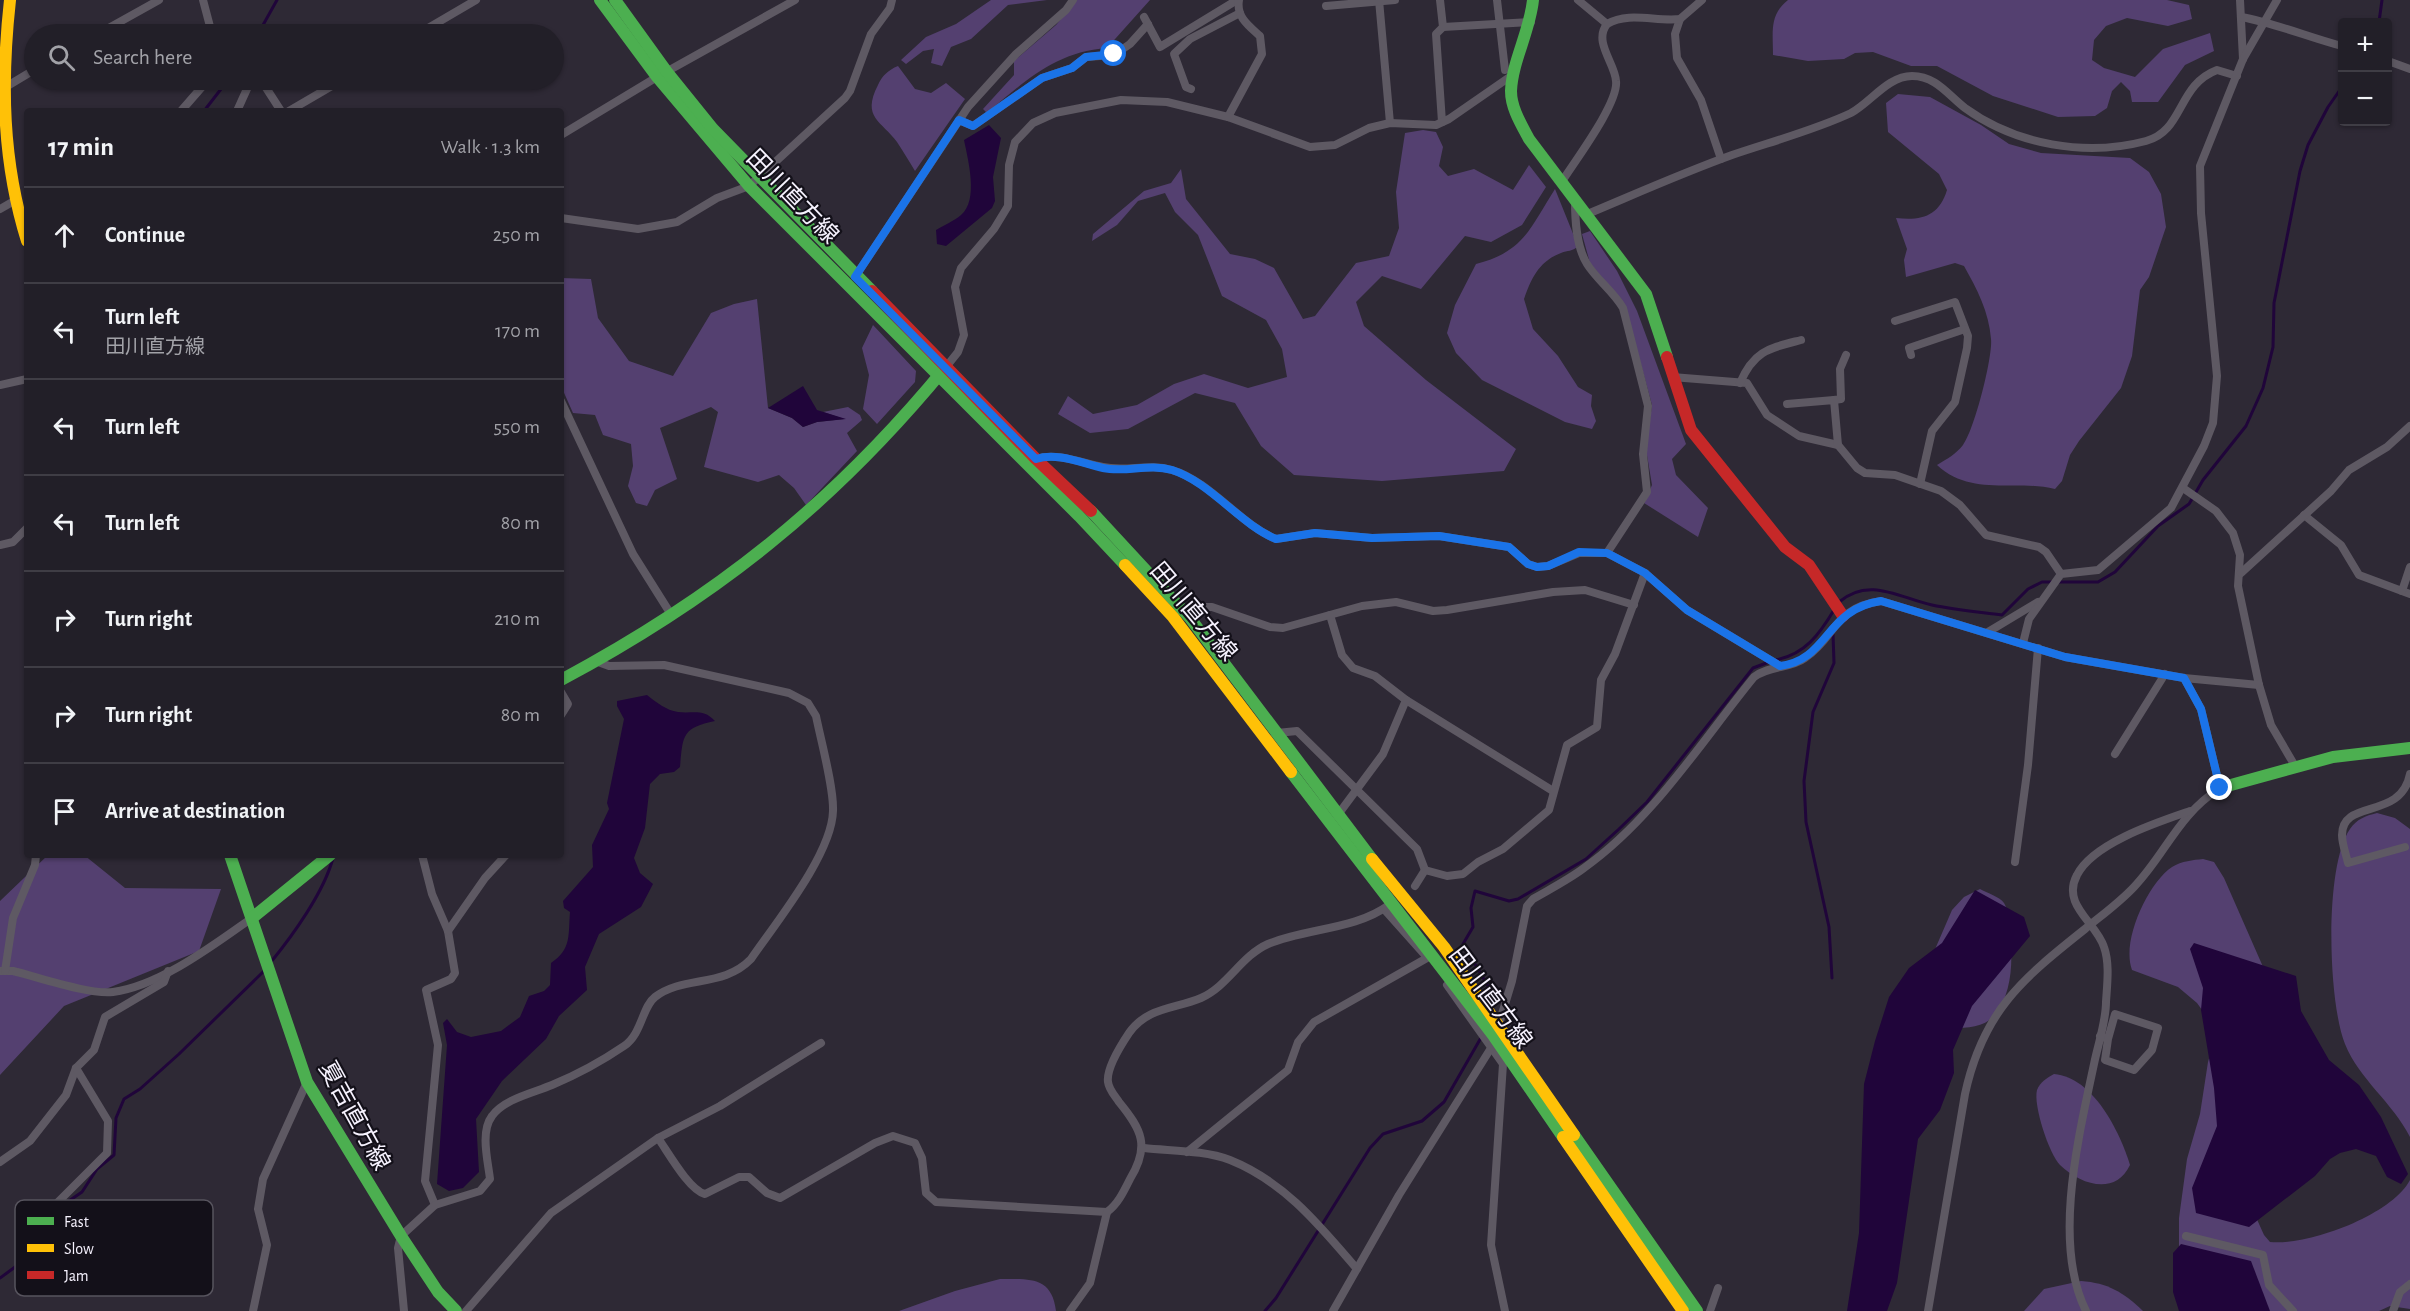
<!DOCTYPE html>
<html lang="en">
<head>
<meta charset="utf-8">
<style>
  :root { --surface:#221f28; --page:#2e2c34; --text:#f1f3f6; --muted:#a2a2a8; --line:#3f3d45 }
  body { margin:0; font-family:"Alegreya Sans","Noto Sans JP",sans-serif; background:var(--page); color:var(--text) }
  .controls { position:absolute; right:18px; top:18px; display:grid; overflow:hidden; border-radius:6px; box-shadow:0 2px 4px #0004 }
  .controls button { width:54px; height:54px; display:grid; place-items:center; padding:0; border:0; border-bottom:2px solid var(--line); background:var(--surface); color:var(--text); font:30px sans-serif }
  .stop { position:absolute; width:18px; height:18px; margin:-14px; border:4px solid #1a73e8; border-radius:50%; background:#fff }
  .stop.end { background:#1a73e8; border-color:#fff; box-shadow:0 2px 6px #0008 }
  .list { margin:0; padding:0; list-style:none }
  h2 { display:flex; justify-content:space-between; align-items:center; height:78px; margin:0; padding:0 24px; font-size:26px }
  h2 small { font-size:20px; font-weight:400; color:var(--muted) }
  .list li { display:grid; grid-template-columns:39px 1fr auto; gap:18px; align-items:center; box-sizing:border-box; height:96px; padding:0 24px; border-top:2px solid var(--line) }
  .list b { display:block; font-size:22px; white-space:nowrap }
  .list p { margin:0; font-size:20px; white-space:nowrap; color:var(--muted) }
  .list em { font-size:20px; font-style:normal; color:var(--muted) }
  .icon { flex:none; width:33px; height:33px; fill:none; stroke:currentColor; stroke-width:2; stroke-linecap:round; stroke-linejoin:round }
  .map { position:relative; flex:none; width:2410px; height:1311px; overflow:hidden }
  .search { position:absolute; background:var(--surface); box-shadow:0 2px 4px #0004; left:24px; top:24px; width:540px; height:66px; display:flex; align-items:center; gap:15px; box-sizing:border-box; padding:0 21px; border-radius:33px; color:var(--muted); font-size:22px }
  .panel { position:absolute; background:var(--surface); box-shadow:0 2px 4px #0004; left:24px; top:108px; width:540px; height:750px; border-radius:6px }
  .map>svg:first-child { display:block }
  .green { fill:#544070 }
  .water { fill:#20053a }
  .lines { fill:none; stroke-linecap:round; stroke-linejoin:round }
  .stream { stroke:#20053a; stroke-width:3 }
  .street { stroke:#5e5963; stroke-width:8 }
  .fast { stroke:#4caf50; stroke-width:12 }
  .slow { stroke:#ffc107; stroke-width:12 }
  .jam { stroke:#c62828; stroke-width:12 }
  .route { stroke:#1a73e8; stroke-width:8 }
  .labels { text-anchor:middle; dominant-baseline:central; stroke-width:4.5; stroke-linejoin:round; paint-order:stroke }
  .street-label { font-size:24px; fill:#f6f2fe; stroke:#131019 }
  .key { fill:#131019; stroke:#57545e; stroke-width:1.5 }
  .key-label { font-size:16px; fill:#f6f2fe }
</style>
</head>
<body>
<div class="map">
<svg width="2410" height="1311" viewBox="0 0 2410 1311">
  <rect width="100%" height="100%" fill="#2e2935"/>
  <g class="green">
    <path d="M991,0H1047L1008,5L971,39L951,47L942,66L931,63L934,49L923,51L906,64L901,60L926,37L956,24Z"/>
    <path d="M1077,0H1150L1107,48C1055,52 1025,81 987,113L983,109L1014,75V61L1056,25Z"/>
    <path d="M1788,0H2167L2189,5L2192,19L2168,26L2127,18L2106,26L2094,40L2092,60L2104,68L2135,77L2163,49L2210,33L2214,51L2185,65L2158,102H2132L2130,91L2121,82L2112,91L2107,108L2095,116L2058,117L1993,96L1937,66H1911L1873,52L1855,53L1844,59L1808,61L1773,55C1773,32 1769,15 1788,0Z"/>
    <path d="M898,66L915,89L931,93L946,83L965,99L915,171C909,161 903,151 897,142C882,121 861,118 878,85C882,76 888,70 898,66Z"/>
    <path d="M1898,94L1930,97L1981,125L2009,144L2041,153L2130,158L2149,172L2161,194L2166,227L2149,277L2140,290L2132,356L2121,388L2079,441L2070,455L2062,481L2055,489C2015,479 1971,497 1937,465C1947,459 1956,454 1963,445C1974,431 1993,357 1991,339C1989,312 1977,289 1964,266L1955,263L1906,277L1904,260L1907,249L1896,218C1922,221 1939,216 1947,190L1939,174L1888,132L1886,103Z"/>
    <path d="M1423,130L1436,132L1443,147L1439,166L1448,176L1474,169L1513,190L1529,165L1546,187L1522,225L1491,242L1465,236L1421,289L1382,276L1356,302L1364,326L1426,380L1516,449L1504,471L1382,481L1294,475L1261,446L1235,403L1195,393L1128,429L1090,433L1058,414L1068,396L1093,414L1137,405L1174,384L1204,374L1248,388L1287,377L1282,349L1266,320L1222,296L1198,235L1175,212L1165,193L1138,201L1117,225L1092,241L1093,234L1144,191L1171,183L1181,169L1186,199L1230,254L1255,259L1274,268L1303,319L1315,316L1356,263L1389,256L1399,228L1396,192L1405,133Z"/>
    <path d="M1555,189L1578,246C1572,252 1568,250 1561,253C1539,261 1531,279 1524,299L1533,329L1558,356L1578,387L1592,395L1591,406L1596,421L1592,429L1565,422L1482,380L1456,353L1447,333L1455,305L1476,264C1524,252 1530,228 1555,189Z"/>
    <path d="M1590,231L1617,271L1637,311L1686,444L1672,459L1676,475L1708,508L1698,537L1644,503L1652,485L1646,449L1652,405L1625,306L1590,263L1582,234Z"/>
    <path d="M561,278L591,279L598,318L629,361L673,376L711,313L734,304L757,299L768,408L792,418L803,427L817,422L844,419L823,412L848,407L860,415L862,420L847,433L857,451L806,505L794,488L779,475L758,482L704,467L718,412L711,407L660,428L677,479L655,490L647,506L636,503L628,486L633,466L631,444L603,435L595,415L573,413L561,386Z"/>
    <path d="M873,325L916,371L915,382L877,424L863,409L869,375L862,348Z"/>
    <path d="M2377,813L2395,818L2410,829V1137C2393,1103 2359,1079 2345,1044C2328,1002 2324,866 2350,829C2357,819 2365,816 2377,813Z"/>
    <path d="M48,855H84L125,888L221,889L199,951L64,1006L0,1075V901Z"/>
    <path d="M2203,859L2214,862L2224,878L2271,985L2255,1215L2264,1235L2270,1242C2308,1246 2392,1215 2410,1180V1309L2390,1306L2379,1311H2198L2179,1248V1218L2187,1159L2200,1114L2208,1062L2213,1045L2210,1021L2197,1003L2178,987L2132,970C2121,941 2148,883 2172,867C2182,861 2193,860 2203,859Z"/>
    <path d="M1980,889C1987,893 2000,897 2004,903C2008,909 2008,919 2009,926C2013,955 2014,992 1994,1016C1982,1029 1962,1028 1946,1028L1926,982L1936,947L1952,910L1964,897Z"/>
    <path d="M2054,1074C2093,1077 2120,1132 2130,1165C2115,1196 2081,1185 2060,1165C2049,1154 2033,1105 2037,1090C2040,1082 2047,1078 2054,1074Z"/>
    <path d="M1000,1279C1029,1279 1052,1276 1056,1311H899L955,1291Z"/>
    <path d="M2081,1281C2108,1283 2123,1292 2143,1311H2024L2044,1289Z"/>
  </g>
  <g class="water">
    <path d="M989,125L1001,138L993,177L995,201L992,208L946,246L937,244L936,230C944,225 954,221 961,215C979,200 968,160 964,140Z"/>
    <path d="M803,386L817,410L846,419L817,422L803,427L792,418L768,408Z"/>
    <path d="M647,695C657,703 666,710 678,712C693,714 703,708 715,721C682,728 683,735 680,767L674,772L660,774L650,784L645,828L634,858L640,873L653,884L641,907L599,934L585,967L587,990L559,1016L546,1039L502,1081L476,1119L479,1172L463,1188L449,1191L437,1184L447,1045L443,1023L447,1019L457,1032L471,1037L501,1031L520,1017L529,996L544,991L550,985L551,963C572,949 568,935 570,912L564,908L563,901L593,867L592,845L609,809L607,803L624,719L617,706V701Z"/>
    <path d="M1975,890L2024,917L2030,936L1972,1006L1953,1050L1954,1073L1940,1110L1918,1139L1897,1283L1887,1311H1847L1859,1233L1864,1084L1875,1041L1889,997L1909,968L1942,943Z"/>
    <path d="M2194,943L2296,976L2301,1011L2329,1060L2359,1085L2381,1117L2408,1174L2401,1184L2387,1177L2376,1156L2356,1149L2340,1153L2330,1159L2315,1176L2249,1227L2196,1213L2192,1188L2217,1126L2214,1088L2201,1010L2203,988L2190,949Z"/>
    <path d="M2181,1244L2251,1261L2270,1311H2179L2173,1292V1253Z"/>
  </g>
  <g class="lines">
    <g class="stream">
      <path d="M2379,22L2382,0"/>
      <path d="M258,34L277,0"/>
      <path d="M204,111L228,80"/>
      <path d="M1839,602C1869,576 1900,598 1932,605C1955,610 1979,612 2002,615L2028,589L2042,582H2098L2115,572L2158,526L2189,504L2203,480L2246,426L2263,388L2273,347L2274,303L2300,171L2308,145L2328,107L2342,87"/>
      <path d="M1776,660C1805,654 1819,635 1834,610"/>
      <path d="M271,962C293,935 324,892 333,858"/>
      <path d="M1832,978L1829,927L1806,822L1804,781L1813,712L1834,663L1833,634"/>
      <path d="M1491,1007L1494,996L1463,944L1473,927L1471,908L1475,891L1509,901L1518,899L1586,859L1619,829L1647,802L1753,668L1769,662"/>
      <path d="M0,1278L26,1259L46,1239L60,1207L82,1192L97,1169L114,1155L116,1118L124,1099L140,1089L179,1054L265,970"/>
      <path d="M1265,1311L1276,1298L1370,1148L1383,1134L1422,1121L1444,1102L1482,1036"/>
    </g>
    <g class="street">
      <path d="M203,0L212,34"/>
      <path d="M1379,0L1390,123"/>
      <path d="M1440,0L1443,27L1436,34L1442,122"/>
      <path d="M1497,0L1505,70"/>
      <path d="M1578,0L1607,24"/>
      <path d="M2240,0L2243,59"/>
      <path d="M1326,6L1395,0"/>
      <path d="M1144,17L1160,47L1237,0"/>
      <path d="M2241,17C2275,23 2308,37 2342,46"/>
      <path d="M1680,19L1675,34L1677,58L1701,100L1721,159"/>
      <path d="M1443,27L1531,22"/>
      <path d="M98,34L159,0"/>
      <path d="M418,34L476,0"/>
      <path d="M2388,61L2410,69"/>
      <path d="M261,80L281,111"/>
      <path d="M4,88L34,70"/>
      <path d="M1191,89L1186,87L1174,54L1190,39L1240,13"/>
      <path d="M181,111L208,80"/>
      <path d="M237,111L251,80"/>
      <path d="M289,111L342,80"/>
      <path d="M1228,117L1262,54L1260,36C1249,26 1236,17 1239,0"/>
      <path d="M959,120L973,126L1042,78L1072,68L1086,57L1114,55L1130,44L1148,24"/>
      <path d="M561,135L657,77L795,0"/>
      <path d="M1561,183C1574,162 1619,103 1616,81C1615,63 1593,42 1607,24C1629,11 1656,22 1680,19L1702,0"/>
      <path d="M1575,200C1575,220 1576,246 1587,264C1597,280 1613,291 1623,308L1648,406L1643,454L1647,492L1607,553"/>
      <path d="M0,209L14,201"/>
      <path d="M1585,215C1633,195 1682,173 1732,155C1770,142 1815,130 1851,113C1871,102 1888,76 1912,76C1936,76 1948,95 1965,108C2016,145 2086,157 2146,141C2184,131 2177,85 2217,70L2237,76"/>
      <path d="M561,218L638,229L677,222L717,198L749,186L845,98L850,91L871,34L890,8L892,0"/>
      <path d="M855,277L968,107L1016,54L1066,10L1073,0"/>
      <path d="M1895,321L1955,302L1968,336L1967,348L1955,402L1932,431L1920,484"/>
      <path d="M1911,355L1909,348L1965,329"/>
      <path d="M946,367L958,352L964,335L955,287L961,268L994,229L1008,206L1009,165L1015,142L1033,123L1055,113L1121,100L1167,102L1228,117L1310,147L1335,145L1369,128L1390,123L1436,125L1449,119L1514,74"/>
      <path d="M1672,377L1747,383L1767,415L1799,436L1838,445L1857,468L1865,473L1895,475L1941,491L1960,505L1986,535L2039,547L2046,552L2061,574"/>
      <path d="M1740,383C1754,350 1770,348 1801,340"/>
      <path d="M0,385L27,379"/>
      <path d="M1834,400L1841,399L1840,369L1846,355"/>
      <path d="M561,401L633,554L672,616"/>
      <path d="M1787,404L1834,400L1838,445"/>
      <path d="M1036,459C1057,452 1081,463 1103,467C1126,472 1149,463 1172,470C1210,481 1241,525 1276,539L1315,533L1372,538L1439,536L1509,547L1528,564L1537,567L1548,566L1579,553H1607L1645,573L1687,610L1780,666"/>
      <path d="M2183,488L2216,511L2233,533L2240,555L2238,586L2259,685L2271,725L2295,766"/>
      <path d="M2304,515L2341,545L2359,575L2410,594"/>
      <path d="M0,545L13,542L27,528"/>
      <path d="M2241,573L2331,491L2349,470L2387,447L2410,426"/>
      <path d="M2402,591L2410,567"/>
      <path d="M1330,615L1342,655L1353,668L1375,676L1406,700L1553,791"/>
      <path d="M1190,618L1204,607H1212L1270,627L1283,628L1362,606L1396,602L1433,611L1447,610L1553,592L1585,590L1634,605"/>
      <path d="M1988,632L2038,602"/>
      <path d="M2023,643L2029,619L2061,574L2098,570L2171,508L2204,446L2213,423L2217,376L2201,213L2200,166L2243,59L2277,0"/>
      <path d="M561,692L568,704L561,715"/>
      <path d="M1277,733L1297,731L1417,849L1425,870"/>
      <path d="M2115,754L2165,674"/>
      <path d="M1337,816L1383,754L1406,700"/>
      <path d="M2405,847L2348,863C2346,854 2342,844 2342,835C2342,798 2401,821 2410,774"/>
      <path d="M422,855L432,894L448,931L455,973L451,979L426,990L438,1045L425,1181L435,1205"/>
      <path d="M2015,862L2028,765L2038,648"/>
      <path d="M1415,886L1425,870L1447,876L1463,874L1478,862L1503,849L1549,810L1567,745L1597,727L1601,680L1615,654L1645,573"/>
      <path d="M1384,909L1425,955"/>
      <path d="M448,931L485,878L506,855"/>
      <path d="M0,971H13C38,977 90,995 113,992C160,986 215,944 252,918"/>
      <path d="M5,971L13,918L35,865L36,855"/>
      <path d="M1447,985L1503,1064L1491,1245L1505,1311"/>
      <path d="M1499,1024L1512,981L1527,906L1533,899C1550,889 1568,880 1584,868C1653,819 1701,742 1754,677C1770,665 1790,669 1805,658C1837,636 1833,608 1881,601L2065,657L2184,678L2259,685"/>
      <path d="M2100,1036L2108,1039L2105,1060L2134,1070L2152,1050L2158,1028L2115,1014L2108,1039"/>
      <path d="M658,1138C668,1152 689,1190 705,1194L739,1177H749L767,1193L780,1198L875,1143L893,1136L915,1143L922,1158L926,1193L936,1202L1107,1212"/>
      <path d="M1144,1148C1171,1151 1204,1150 1230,1160C1285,1182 1320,1226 1357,1269"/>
      <path d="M1187,1152L1288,1070L1298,1042L1314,1022L1427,958"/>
      <path d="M0,1162L30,1141L66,1095L76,1068L94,1050L105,1017L164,982L168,971"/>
      <path d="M53,1207L107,1153L108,1121L76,1068"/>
      <path d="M2186,1236L2263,1255L2269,1285L2293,1311"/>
      <path d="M253,1311L267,1245L258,1209L263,1179L307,1082"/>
      <path d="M404,1311L398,1248L401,1236L435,1205L480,1191L490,1179C488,1161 480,1132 492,1116C504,1099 533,1093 552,1085C576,1075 602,1061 624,1046C642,1034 642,1007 655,997C684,975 723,988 751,959C775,924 832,854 833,811C834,788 821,741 816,716L808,703L789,693L664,665L609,666L598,662"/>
      <path d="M466,1311L551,1213L658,1138L720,1106L821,1043"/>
      <path d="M1070,1311L1090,1283L1107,1212C1118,1204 1124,1191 1130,1179C1150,1146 1142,1130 1119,1102C1115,1096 1109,1090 1108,1082C1106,1068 1121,1045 1129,1033C1147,1007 1175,1009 1201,998C1228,986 1241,956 1268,944C1306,928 1355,930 1389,905"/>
      <path d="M1333,1311L1399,1195L1491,1048"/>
      <path d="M1710,1311L1718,1288"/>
      <path d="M1928,1311L1965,1094C1983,1011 2022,979 2085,929C2102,915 2119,903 2134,887C2167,852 2177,816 2220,788L2201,709L2184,678"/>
      <path d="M2086,1311C2052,1243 2079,1135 2094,1064C2098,1044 2106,1022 2106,1002C2107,985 2110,964 2104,947C2096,922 2061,905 2077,875C2093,843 2158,822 2190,811"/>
      <path d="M2393,1311L2400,1292L2410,1284"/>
    </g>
    <g class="fast">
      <path d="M600,0L657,77L749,186L1079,516L1125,565"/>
      <path d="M615,0L667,72L713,129L872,291"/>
      <path d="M1533,0C1530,31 1512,62 1511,91C1511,108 1521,124 1529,139L1646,294L1667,357"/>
      <path d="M1091,511L1190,618L1372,859"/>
      <path d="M561,680C716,597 833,504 945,368"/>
      <path d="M1291,772L1493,1035L1563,1137"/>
      <path d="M2220,788L2333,757L2410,748"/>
      <path d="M230,855L307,1082L401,1236L438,1292L456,1311"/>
      <path d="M252,918L330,855"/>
      <path d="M1574,1135L1697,1311"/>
    </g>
    <g class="slow">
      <path d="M10,0C1,82 2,161 27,241"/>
      <path d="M1125,565L1173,617L1291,772"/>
      <path d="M1372,859L1444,947L1574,1135"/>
      <path d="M1563,1137L1683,1311"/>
    </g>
    <g class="jam">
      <path d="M872,291L1036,459L1091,511"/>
      <path d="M1667,357L1691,430L1785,547L1809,565L1843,616"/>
    </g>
  </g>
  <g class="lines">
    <path class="route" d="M1114,54L1086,57L1072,68L1042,78L973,126L959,120L855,277L1036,459C1057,452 1081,463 1103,468C1126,473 1149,463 1172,470C1210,482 1241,525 1276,539L1315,533L1372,538L1439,536L1509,547L1528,564L1537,567L1548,566L1579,552L1607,553L1645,573L1687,610L1780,666C1829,660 1825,609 1881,601L2065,657L2184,678L2201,709L2220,788"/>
  </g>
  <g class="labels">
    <g class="street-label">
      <text transform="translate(792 197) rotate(46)">田川直方線</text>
      <text transform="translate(1193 612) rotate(50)">田川直方線</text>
      <text transform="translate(1490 998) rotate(53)">田川直方線</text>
      <text transform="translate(354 1116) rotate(61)">夏吉直方線</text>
    </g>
  </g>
  <rect x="15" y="1200" width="198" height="96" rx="9" class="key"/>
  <rect x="27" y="1217" width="27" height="8" fill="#4caf50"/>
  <rect x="27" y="1244" width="27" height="8" fill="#ffc107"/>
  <rect x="27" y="1271" width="27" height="8" fill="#c62828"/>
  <g class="key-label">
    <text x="64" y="1227">Fast</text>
    <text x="64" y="1254">Slow</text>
    <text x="64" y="1281">Jam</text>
  </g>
</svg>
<div class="controls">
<button>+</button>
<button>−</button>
</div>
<div class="stop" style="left:1114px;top:54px"></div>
<div class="stop end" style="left:2220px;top:788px"></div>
<div class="search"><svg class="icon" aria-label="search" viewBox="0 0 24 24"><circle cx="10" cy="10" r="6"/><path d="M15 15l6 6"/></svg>Search here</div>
<section class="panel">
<h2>17 min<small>Walk · 1.3 km</small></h2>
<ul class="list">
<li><svg class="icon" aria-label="ahead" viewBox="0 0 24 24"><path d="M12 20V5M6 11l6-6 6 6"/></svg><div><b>Continue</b></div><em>250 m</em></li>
<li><svg class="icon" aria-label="left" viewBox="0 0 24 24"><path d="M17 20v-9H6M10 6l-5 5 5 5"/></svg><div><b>Turn left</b><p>田川直方線</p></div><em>170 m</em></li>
<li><svg class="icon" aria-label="left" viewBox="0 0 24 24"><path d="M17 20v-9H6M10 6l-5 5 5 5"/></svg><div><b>Turn left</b></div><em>550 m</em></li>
<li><svg class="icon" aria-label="left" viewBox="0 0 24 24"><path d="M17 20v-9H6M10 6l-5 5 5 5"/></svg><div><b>Turn left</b></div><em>80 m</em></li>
<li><svg class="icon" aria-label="right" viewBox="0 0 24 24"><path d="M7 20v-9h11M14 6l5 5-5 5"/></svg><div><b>Turn right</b></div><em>210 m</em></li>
<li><svg class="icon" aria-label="right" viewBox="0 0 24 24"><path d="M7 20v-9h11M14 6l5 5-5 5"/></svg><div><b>Turn right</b></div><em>80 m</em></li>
<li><svg class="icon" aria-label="arrive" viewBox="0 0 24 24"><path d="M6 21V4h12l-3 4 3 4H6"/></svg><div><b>Arrive at destination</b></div></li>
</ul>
</section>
</div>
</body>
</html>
